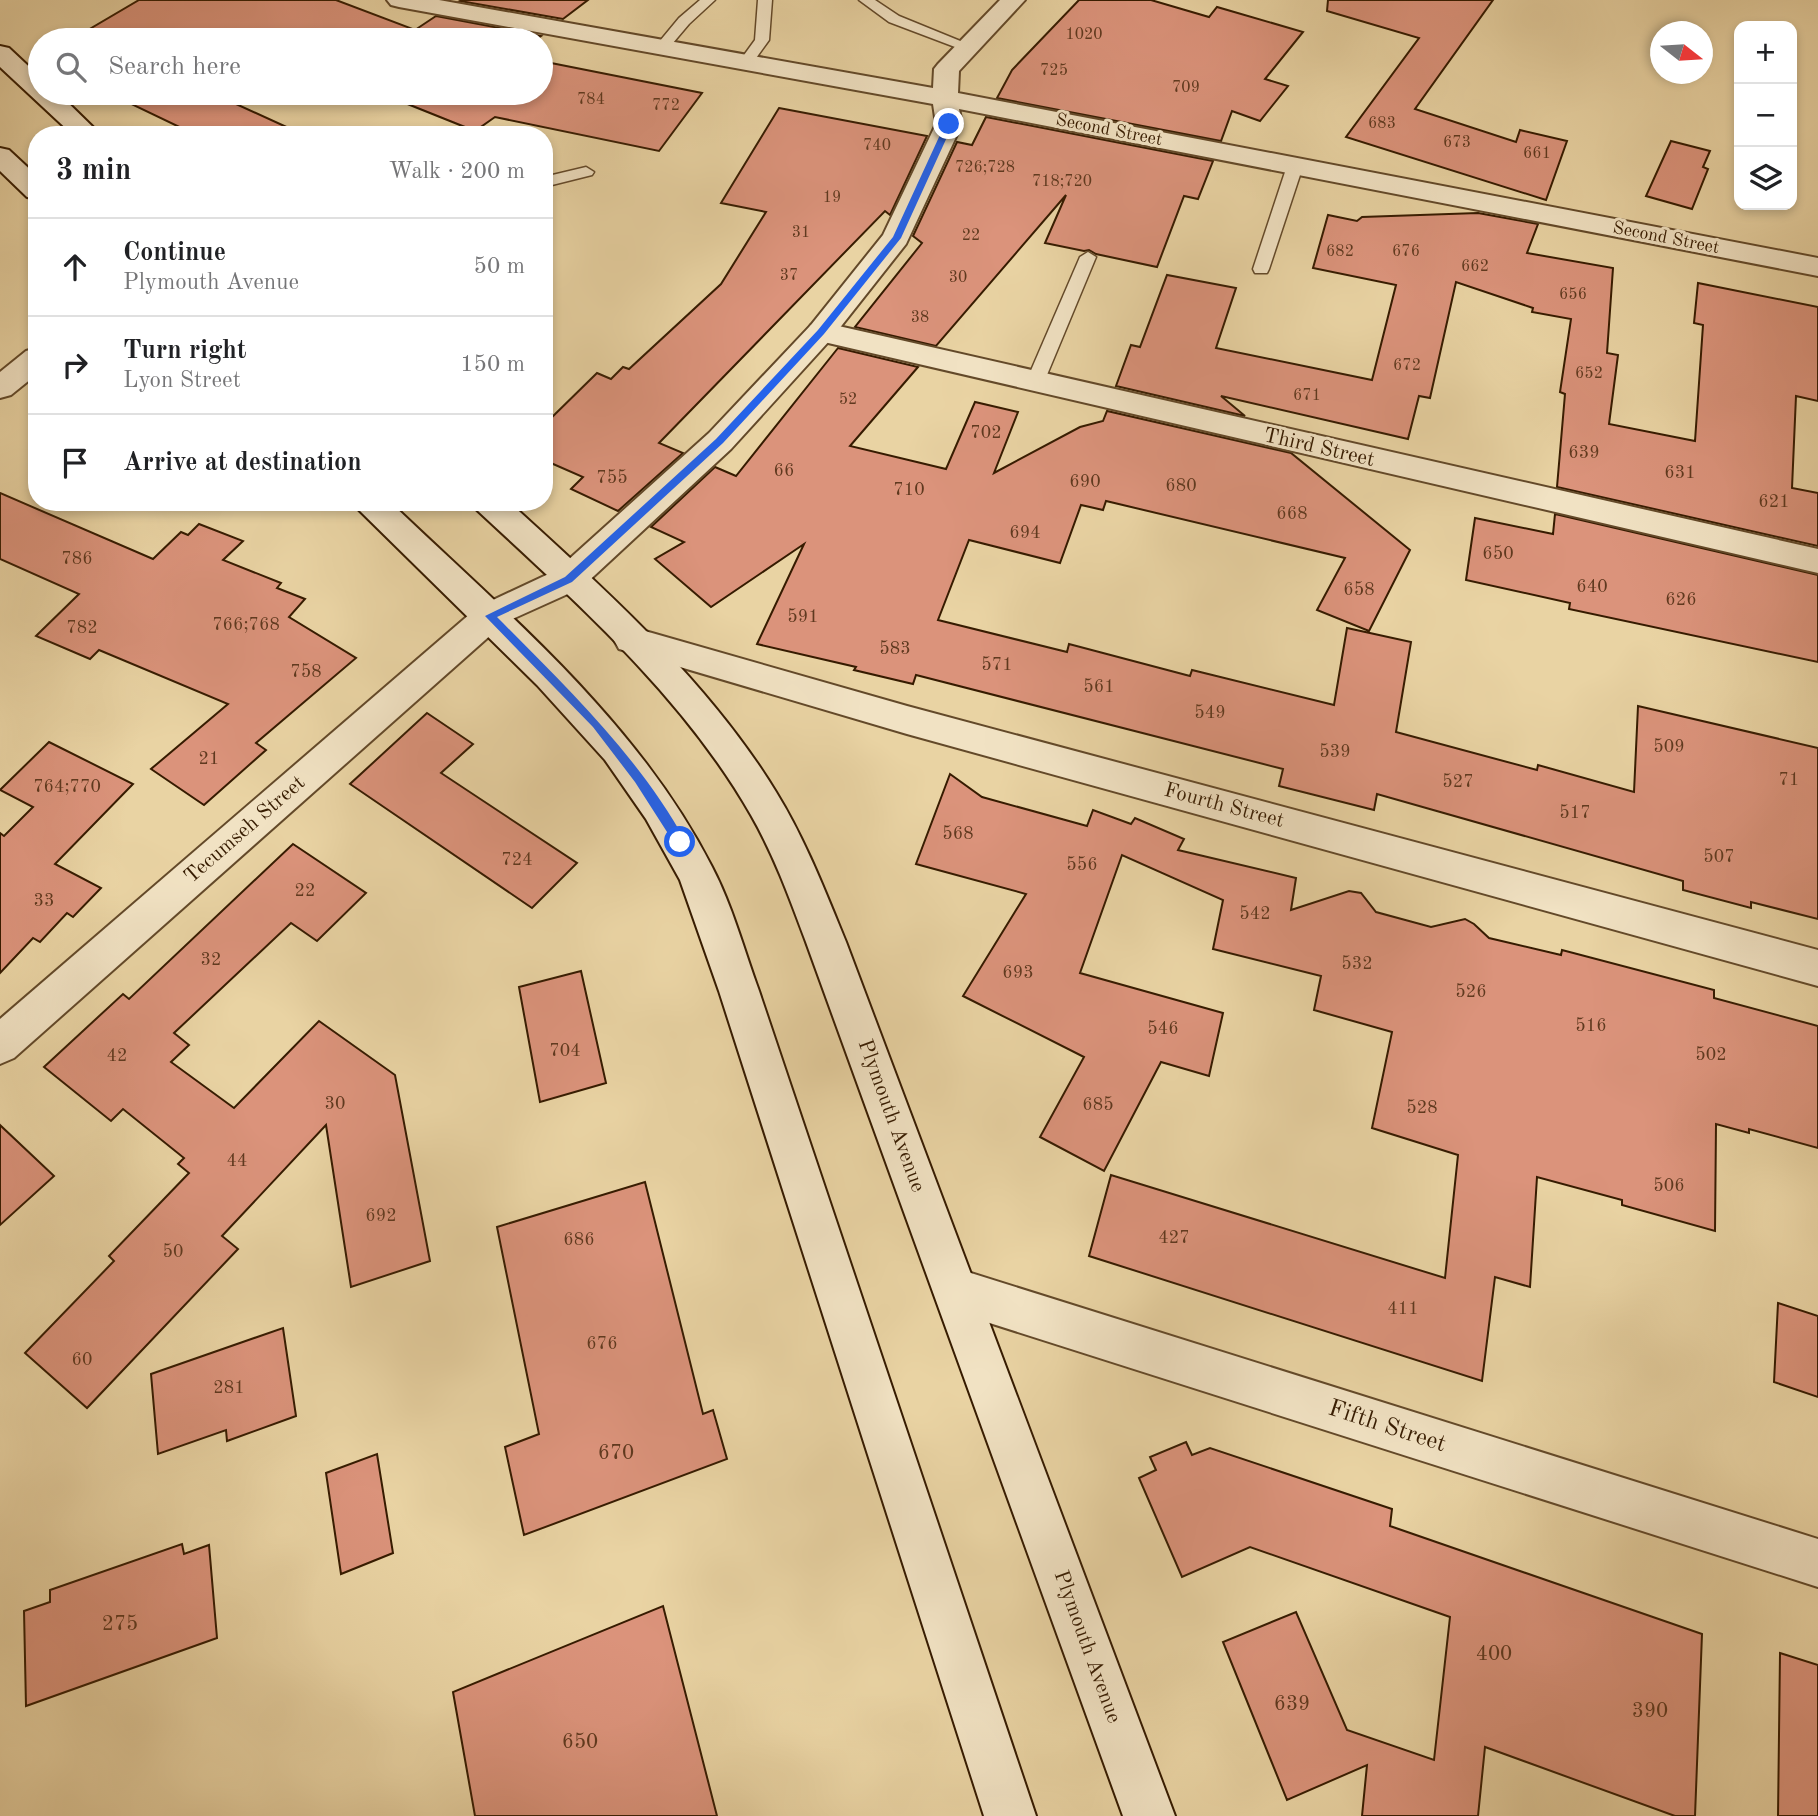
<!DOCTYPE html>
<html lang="en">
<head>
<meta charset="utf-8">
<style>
  :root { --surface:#fff; --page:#f6f6f6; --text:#202124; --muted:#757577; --line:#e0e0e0 }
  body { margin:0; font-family:"Old Standard TT",serif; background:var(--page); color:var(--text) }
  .controls { position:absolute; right:21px; top:21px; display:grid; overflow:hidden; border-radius:14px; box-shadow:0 4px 10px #0003 }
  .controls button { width:63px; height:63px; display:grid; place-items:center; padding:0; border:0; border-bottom:2px solid var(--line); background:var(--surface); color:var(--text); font:35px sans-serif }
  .compass { position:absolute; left:1650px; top:21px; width:63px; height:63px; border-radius:50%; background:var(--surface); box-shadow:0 4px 10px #0003; rotate:107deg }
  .stop { position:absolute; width:21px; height:21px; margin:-16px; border:5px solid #2563eb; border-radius:50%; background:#fff }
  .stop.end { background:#2563eb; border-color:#fff; box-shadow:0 2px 7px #0008 }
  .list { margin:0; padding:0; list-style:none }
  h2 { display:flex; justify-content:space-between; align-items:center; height:91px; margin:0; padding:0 28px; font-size:30px }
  h2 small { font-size:23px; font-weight:400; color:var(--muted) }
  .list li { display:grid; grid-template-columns:46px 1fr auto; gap:21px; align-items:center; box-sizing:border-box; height:98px; padding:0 28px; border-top:2px solid var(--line) }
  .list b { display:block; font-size:26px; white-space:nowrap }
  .list p { margin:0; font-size:23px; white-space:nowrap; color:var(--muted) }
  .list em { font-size:23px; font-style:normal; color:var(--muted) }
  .icon { flex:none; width:38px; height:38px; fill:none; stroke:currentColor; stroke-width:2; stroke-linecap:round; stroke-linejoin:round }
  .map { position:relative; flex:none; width:1818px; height:1816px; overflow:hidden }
  .search { position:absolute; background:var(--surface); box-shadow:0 4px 10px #0003; left:28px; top:28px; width:525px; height:77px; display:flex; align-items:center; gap:18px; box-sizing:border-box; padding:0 24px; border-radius:38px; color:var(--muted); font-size:26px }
  .panel { position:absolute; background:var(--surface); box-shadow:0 4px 10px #0003; left:28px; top:126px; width:525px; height:385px; border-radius:28px }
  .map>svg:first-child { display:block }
  .building { fill:#db937b; stroke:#361b00; stroke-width:2 }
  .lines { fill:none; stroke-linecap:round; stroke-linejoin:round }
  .service-casing { stroke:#634929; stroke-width:3 }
  .minor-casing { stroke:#634929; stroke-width:4 }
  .tertiary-casing { stroke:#634929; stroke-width:4 }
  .secondary-casing { stroke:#361b00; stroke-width:4 }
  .service { fill:#f1e2c3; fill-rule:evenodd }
  .minor { fill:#f1e2c3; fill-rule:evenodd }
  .tertiary { fill:#f1e2c3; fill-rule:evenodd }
  .secondary { fill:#f1e2c3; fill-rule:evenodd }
  .route { fill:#2563eb }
  .labels { text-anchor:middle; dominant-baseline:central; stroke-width:6; stroke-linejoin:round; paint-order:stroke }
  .far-number-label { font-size:16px; fill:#5f391f }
  .far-street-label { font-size:18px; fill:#361b00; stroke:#f1e2c3 }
  .number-label { font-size:18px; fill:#5f391f }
  .street-label { font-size:21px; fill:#361b00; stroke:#f1e2c3 }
  .near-number-label { font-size:21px; fill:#5f391f }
  .near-street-label { font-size:24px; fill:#361b00; stroke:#f1e2c3 }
</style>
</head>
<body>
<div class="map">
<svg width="1818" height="1816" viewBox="0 0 1818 1816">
  <rect width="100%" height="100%" fill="#e9d3a3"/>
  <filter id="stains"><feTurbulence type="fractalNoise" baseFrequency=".00286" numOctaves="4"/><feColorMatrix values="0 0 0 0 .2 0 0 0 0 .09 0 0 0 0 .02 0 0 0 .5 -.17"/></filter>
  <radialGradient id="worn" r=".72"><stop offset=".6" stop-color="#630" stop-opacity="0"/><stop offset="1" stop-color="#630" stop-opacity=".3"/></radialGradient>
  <g class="building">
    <path d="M139,0H336L415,30L436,16L541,36L535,40H71Z"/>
    <path d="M462,0H588L563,19L460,1Z"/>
    <path d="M1079,0H1151L1209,17L1217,7L1303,32L1265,79L1288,86L1260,121L1232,111L1221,141L997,98L1012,70Z"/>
    <path d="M1328,0H1493L1415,109L1516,142L1520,130L1567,141L1546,200L1346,137L1419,38L1327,11Z"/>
    <path d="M541,61L702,93L659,151L495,117L475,131L380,93H541Z"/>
    <path d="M138,93H212L304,135H196L125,101Z"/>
    <path d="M779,108L927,136L890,215L885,211L659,443L683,453L618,511L571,489L583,477L544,460V425L597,373L611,379L623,367L629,369L721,284L766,212L721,203Z"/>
    <path d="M986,117L1213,161L1198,199L1184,196L1157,267L1096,254L1089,250L1084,251L1045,243L1066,195L936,346L855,327L922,243L913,236L957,142L972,145Z"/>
    <path d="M1671,141L1710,151L1703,167L1708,169L1692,209L1646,196Z"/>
    <path d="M1478,213L1538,224L1527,253L1613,268L1607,353L1618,355L1609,424L1695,441L1703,325L1694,323L1698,283L1818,307V401L1796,396L1792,488L1818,493V546L1557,487L1565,394L1560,392L1571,319L1532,312L1533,308L1456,282L1430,398L1419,396L1408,439L1221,396L1245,416L1116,386L1131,345L1140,347L1167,275L1236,288L1216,348L1372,380L1396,285L1313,268L1328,215L1357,221L1362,217Z"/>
    <path d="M838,348L918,367L850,446L946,469L975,402L1018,412L994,473L1080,427L1103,421L1107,411L1291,453L1410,550L1369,631L1317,610L1345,558L1106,501L1103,510L1081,505L1060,563L969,540L938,620L1067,652L1069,644L1190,676L1192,670L1334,705L1347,628L1411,642L1396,732L1537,770L1538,765L1634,792L1638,706L1818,748V919L1751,902V908L1683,890V881L1377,794L1374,810L1279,786L1283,769L916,675L913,684L854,670L856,667L757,644L804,544L711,607L655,559L684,542L651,527L715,467L736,476Z"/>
    <path d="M0,493L153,559L181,532L188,535L199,524L243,541L223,560L281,583L277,588L305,599L289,617L356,658L256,743L266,750L204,805L151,769L228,704L99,650L90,659L36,636L79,594L0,559Z"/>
    <path d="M1555,514L1818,575V662L1569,609L1570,603L1466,580L1475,518L1553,534Z"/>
    <path d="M427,713L473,744L441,773L577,863L532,908L350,784Z"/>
    <path d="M49,742L133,784L55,864L101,888L73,917L67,913L40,942L33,938L0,973V833L4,836L33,807L0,790Z"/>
    <path d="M950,774L982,797L1087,826L1093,810L1131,824L1135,818L1184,839L1178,850L1296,878L1291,910L1349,891L1361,893L1376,912L1431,927L1465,919L1474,924L1489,938L1561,955L1562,950L1714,990V998L1818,1026V1148L1749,1129V1133L1716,1124L1715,1231L1622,1205V1200L1537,1177L1530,1287L1495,1277L1482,1381L1089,1256L1111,1175L1445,1278L1458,1155L1372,1128L1392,1032L1314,1010L1321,976L1213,949L1223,900L1122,855L1080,973L1223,1013L1209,1076L1161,1062L1104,1171L1040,1137L1084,1057L963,996L1026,894L916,864Z"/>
    <path d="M293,844L366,893L317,941L291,923L174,1033L189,1045L171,1062L234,1108L319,1021L395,1075L430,1261L351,1287L326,1125L222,1236L238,1249L87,1408L25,1353L114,1261L109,1256L189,1173L178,1164L184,1158L123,1109L111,1121L44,1067L123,994L129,999Z"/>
    <path d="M581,971L606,1083L540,1102L519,987Z"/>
    <path d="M0,1125L54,1176L0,1225Z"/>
    <path d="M645,1182L703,1414L713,1410L727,1459L524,1535L505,1447L539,1434L497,1227Z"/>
    <path d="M1778,1303L1818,1316V1397L1774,1382Z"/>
    <path d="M283,1328L296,1416L227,1441L226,1430L158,1454L151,1374Z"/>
    <path d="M1186,1442L1192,1455L1210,1448L1392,1509L1390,1526L1702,1634L1695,1816H1675L1485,1747L1478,1816H1362L1367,1765L1287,1800L1223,1642L1296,1612L1347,1730L1434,1760L1450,1617L1250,1547L1182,1577L1139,1478L1156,1470L1150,1457Z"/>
    <path d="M377,1454L393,1553L341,1574L326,1473Z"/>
    <path d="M182,1544L184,1554L209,1545L217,1638L26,1706L24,1611L50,1602V1590Z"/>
    <path d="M663,1606L717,1816H475L453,1692Z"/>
    <path d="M1780,1653L1818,1665V1816H1778Z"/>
  </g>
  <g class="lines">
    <g class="service-casing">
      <g id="service">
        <path d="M700,0H715L689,24L667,50H657L655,47L679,18Z"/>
        <path d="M758,0H772L769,40L751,65L746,66L739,62L755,40Z"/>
        <path d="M859,0H875L899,16L975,47L973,50H963L889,22Z"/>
        <path d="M1295,161L1303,166L1269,269L1267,273H1255L1253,269L1287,166Z"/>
        <path d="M586,167L594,172L592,175L544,187V177Z"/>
        <path d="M1088,252L1096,257L1044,382L1041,386H1029L1026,382L1080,257Z"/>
      </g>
    </g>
    <g class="minor-casing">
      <g id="minor">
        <path d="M821,322L1818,549V573L811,339L806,332L811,325Z"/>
        <path d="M37,348V374L11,395L0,398V372L26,351Z"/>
        <path d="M490,603L502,607L507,616L502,625L14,1058L0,1064V1019L478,607Z"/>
        <path d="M631,627L907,706L1818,950V986L907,734L619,649L614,640L619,631Z"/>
        <path d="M955,1268L1818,1539V1587L955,1312L939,1306L933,1290L939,1274Z"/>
      </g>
    </g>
    <g class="tertiary-casing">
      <path id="tertiary" d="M387,0H439L933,88L934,69L938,64L1000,0H1025L959,71L958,93L1818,258V276L959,109L962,124L906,244L831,339L731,449L581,588L490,629L478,625L473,616L478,607L557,570L709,433L811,325L883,235L936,124L933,104L399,7L391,5Z"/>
    </g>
    <g class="secondary-casing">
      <g id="secondary">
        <path d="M0,46L9,48L40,77V93H58L101,135H73L0,67Z"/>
        <path d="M0,148L9,150L37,176V199L27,197L0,171Z"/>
        <path d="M354,502H390C507,614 637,720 712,867C732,905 744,950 759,991L1036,1816H984L719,991L680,880L646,819L605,760L537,685L359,510Z"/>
        <path d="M472,502H509C605,590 707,679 776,792C805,839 825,891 846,942L1175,1816H1123L806,942C790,899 774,855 751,815C683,696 576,602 477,510Z"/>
      </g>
    </g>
    <use href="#service" class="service"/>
    <use href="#minor" class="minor"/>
    <use href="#tertiary" class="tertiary"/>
    <use href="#secondary" class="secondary"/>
  </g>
  <path class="route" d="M949,122L953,124L901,238L824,334L723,443L572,582L497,617C566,687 638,755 686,842L684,846H676L635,782L593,727L485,616L565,577L716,439L818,330L893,237L945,124Z"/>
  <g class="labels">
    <g class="far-number-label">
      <text x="1084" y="35">1020</text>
      <text x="1054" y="71">725</text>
      <text x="1186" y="88">709</text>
      <text x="591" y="100">784</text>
      <text x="666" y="106">772</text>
      <text x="1382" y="124">683</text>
      <text x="1457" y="143">673</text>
      <text x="877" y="146">740</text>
      <text x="1537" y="154">661</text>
      <text x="985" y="168">726;728</text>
      <text x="1062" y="182">718;720</text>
      <text x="832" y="198">19</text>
      <text x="801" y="233">31</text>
      <text x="971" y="236">22</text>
      <text x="1340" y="252">682</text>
      <text x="1406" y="252">676</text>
      <text x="1475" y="267">662</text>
      <text x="789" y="276">37</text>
      <text x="958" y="278">30</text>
      <text x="1573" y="295">656</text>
      <text x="920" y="318">38</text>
      <text x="1407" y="366">672</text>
      <text x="1589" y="374">652</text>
      <text x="1307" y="396">671</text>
      <text x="848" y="400">52</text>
    </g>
    <g class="far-street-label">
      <text transform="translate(1109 130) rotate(11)">Second Street</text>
      <text transform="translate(1666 238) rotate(11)">Second Street</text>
    </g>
    <g class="number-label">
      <text x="986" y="433">702</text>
      <text x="1584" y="453">639</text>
      <text x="784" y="471">66</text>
      <text x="1680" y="473">631</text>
      <text x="612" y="478">755</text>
      <text x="1085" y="482">690</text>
      <text x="1181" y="486">680</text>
      <text x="909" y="490">710</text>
      <text x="1774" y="502">621</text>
      <text x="1292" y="514">668</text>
      <text x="1025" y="533">694</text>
      <text x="1498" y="554">650</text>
      <text x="77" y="559">786</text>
      <text x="1592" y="587">640</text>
      <text x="1359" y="590">658</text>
      <text x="1681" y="600">626</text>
      <text x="803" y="617">591</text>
      <text x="246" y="625">766;768</text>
      <text x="82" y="628">782</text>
      <text x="895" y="649">583</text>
      <text x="997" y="665">571</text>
      <text x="306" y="672">758</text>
      <text x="1099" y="687">561</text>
      <text x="1210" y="713">549</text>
      <text x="1669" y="747">509</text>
      <text x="1335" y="752">539</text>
      <text x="209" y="759">21</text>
      <text x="1789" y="780">71</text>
      <text x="1458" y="782">527</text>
      <text x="67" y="787">764;770</text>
      <text x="1575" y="813">517</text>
      <text x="958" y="834">568</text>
      <text x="1719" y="857">507</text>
      <text x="517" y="860">724</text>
      <text x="1082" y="865">556</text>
      <text x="305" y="891">22</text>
      <text x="44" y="901">33</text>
      <text x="1255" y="914">542</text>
      <text x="211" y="960">32</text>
      <text x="1357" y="964">532</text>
      <text x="1018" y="973">693</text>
      <text x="1471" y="992">526</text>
      <text x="1591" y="1026">516</text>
      <text x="1163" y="1029">546</text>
      <text x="565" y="1051">704</text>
      <text x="1711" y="1055">502</text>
      <text x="117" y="1056">42</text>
      <text x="335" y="1104">30</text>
      <text x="1098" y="1105">685</text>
      <text x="1422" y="1108">528</text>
      <text x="237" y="1161">44</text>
      <text x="1669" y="1186">506</text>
      <text x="381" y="1216">692</text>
      <text x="1174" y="1238">427</text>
      <text x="579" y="1240">686</text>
      <text x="173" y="1252">50</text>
      <text x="1403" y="1309">411</text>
      <text x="602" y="1344">676</text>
      <text x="82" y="1360">60</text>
      <text x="229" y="1388">281</text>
    </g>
    <g class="street-label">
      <text transform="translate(1319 448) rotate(13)">Third Street</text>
      <text transform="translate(1224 806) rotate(15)">Fourth Street</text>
      <text transform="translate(245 830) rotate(-41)">Tecumseh Street</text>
      <text transform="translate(891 1116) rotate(70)">Plymouth Avenue</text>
      <text transform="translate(1087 1647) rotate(70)">Plymouth Avenue</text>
    </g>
    <g class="near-number-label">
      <text x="616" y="1453">670</text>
      <text x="120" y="1624">275</text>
      <text x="1494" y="1654">400</text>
      <text x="1292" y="1704">639</text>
      <text x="1650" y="1711">390</text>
      <text x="580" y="1742">650</text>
    </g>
    <g class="near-street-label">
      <text transform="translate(1387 1427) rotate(18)">Fifth Street</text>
    </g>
  </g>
  <rect width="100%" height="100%" filter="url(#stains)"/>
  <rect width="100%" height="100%" fill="url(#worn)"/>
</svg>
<div class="controls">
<button>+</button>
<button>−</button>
<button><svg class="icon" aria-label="layers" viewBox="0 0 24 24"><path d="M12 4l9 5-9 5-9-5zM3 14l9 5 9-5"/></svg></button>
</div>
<svg class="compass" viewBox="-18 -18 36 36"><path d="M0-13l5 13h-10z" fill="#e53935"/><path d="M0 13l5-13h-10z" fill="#757577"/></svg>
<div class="stop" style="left:680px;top:842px"></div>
<div class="stop end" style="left:949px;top:124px"></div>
<div class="search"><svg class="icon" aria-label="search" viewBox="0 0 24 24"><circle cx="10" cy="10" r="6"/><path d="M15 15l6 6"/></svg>Search here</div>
<section class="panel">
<h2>3 min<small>Walk · 200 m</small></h2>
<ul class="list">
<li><svg class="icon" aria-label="ahead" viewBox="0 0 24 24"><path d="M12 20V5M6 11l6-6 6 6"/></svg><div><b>Continue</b><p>Plymouth Avenue</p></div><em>50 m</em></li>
<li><svg class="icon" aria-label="right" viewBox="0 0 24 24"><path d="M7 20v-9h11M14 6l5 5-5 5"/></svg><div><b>Turn right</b><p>Lyon Street</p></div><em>150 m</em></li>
<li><svg class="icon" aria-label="arrive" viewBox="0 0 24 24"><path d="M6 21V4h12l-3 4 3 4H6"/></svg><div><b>Arrive at destination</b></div></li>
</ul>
</section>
</div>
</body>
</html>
